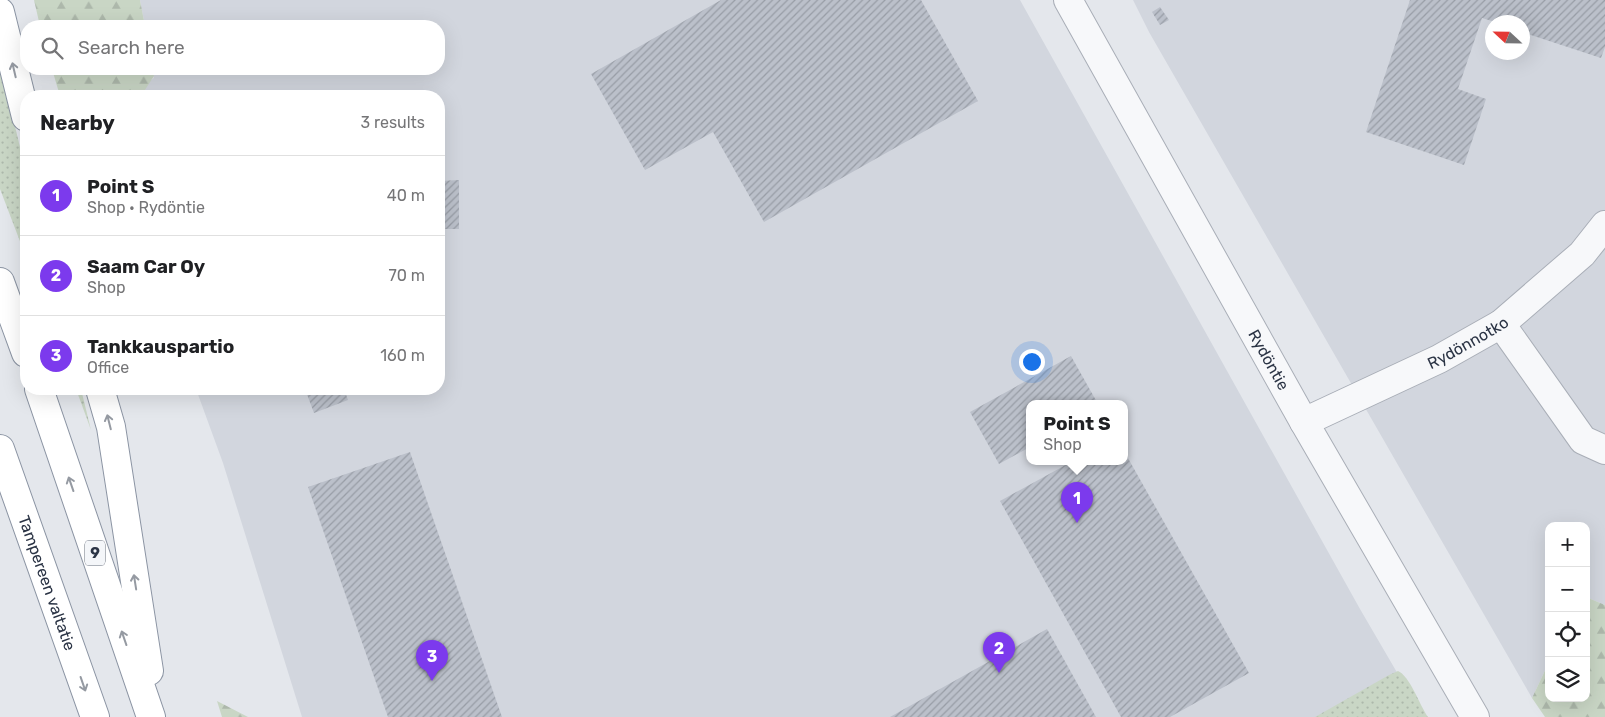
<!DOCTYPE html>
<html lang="en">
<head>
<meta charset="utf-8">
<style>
  :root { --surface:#fff; --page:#f2f2f2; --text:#202124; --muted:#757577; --line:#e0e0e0; --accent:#7c3aed }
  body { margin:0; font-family:Rubik,sans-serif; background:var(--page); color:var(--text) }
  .controls { position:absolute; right:15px; bottom:15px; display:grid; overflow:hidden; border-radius:10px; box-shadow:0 5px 20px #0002 }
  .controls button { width:45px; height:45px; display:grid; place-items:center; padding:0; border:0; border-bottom:1px solid var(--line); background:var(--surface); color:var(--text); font:25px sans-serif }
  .compass { position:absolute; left:1485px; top:15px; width:45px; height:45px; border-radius:50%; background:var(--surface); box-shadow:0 5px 20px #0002; rotate:292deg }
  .you { position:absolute; left:1031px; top:361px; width:18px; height:18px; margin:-12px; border:4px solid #fff; border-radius:50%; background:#1a73e8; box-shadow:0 0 0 8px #1a73e833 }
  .badge { display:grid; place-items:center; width:32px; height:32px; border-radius:50%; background:var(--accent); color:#fff; font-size:16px; font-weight:700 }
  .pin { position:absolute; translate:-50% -41px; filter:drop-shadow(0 1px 2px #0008) }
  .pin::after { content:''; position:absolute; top:26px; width:18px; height:15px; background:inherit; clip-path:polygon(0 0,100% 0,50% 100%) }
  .popup { position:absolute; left:1026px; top:400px; width:102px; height:65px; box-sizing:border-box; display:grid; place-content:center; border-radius:10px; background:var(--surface); filter:drop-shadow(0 1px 4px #0005); font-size:16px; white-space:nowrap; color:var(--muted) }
  .popup b { font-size:19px; color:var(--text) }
  .popup::after { content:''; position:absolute; left:50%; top:100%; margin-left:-10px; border:10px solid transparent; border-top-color:var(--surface) }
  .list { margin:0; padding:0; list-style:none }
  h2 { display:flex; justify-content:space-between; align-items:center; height:65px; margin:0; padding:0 20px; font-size:21px }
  h2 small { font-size:16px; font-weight:400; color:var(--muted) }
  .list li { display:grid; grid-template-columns:32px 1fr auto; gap:15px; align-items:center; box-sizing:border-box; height:80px; padding:0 20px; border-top:1px solid var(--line) }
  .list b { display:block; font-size:19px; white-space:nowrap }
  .list p { margin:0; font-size:16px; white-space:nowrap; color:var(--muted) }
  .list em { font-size:16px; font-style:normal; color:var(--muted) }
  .icon { flex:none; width:28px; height:28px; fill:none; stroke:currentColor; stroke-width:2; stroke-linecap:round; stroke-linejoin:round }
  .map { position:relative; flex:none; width:1605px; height:717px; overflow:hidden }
  .search { position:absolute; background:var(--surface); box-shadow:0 5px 20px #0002; left:20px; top:20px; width:425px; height:55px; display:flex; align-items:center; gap:12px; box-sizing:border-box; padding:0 18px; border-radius:20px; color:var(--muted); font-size:19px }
  .panel { position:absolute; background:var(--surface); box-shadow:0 5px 20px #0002; left:20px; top:90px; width:425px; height:305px; border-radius:20px }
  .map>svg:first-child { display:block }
  .built { fill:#d2d6de; fill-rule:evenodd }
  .grass { fill:url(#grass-dots) }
  .forest { fill:url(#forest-firs) }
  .building { fill:url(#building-hatch) }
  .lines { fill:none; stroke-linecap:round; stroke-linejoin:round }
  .minor-casing { stroke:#a9aeb7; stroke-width:30 }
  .highway-casing { stroke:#8b94a3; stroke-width:30 }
  .minor { stroke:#f7f8fa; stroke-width:28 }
  .highway { stroke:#fff; stroke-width:28 }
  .oneway { stroke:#959aa2 }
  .labels { text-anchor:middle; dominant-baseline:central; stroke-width:4; stroke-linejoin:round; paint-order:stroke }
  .shield { fill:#f4f6f9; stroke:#676e7b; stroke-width:1 }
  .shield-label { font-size:15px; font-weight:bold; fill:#2b3445 }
  .street-label { font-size:16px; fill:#2b3445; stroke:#f4f6f9 }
</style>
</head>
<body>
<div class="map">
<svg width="1605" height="717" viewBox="0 0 1605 717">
  <defs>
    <pattern id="grass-dots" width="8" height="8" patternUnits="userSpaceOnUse" patternTransform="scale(1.25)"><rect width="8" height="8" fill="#c9d6c5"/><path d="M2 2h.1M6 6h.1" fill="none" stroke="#adb8ab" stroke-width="1.8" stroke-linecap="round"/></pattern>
    <pattern id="forest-firs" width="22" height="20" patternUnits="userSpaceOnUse" patternTransform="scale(1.25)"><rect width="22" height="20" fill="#c9d6c5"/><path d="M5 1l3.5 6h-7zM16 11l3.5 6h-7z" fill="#adb8ab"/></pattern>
    <pattern id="building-hatch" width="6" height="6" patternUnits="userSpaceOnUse" patternTransform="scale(1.25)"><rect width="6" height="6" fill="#bbc0ca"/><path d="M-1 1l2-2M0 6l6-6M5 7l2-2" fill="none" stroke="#989da6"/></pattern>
  </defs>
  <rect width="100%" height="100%" fill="#e4e7ec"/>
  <g class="built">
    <path d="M140,0H1020L1360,609L1423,717H302L223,463L196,389H439V96H129L154,78L152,69H439V26H145ZM1030,404H1124V462H1030Z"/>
    <path d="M1133,0H1605V605L1586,597V526H1549V662L1532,698L1149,32ZM1492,22H1522V52H1492Z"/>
  </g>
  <g class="grass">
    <path d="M0,64L26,172V257L0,189Z"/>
    <path d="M76,389H81L91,430Z"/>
    <path d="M1398,671C1410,676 1420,706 1428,717H1315L1389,675Z"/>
  </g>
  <g class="forest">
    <path d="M34,0H140L145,26H40Z"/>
    <path d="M52,69H152L154,76L141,96H60Z"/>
    <path d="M1586,597L1605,605V717H1545L1532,698L1549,662V698H1586Z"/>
    <path d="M217,701L248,717H222Z"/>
  </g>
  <g class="building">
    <path d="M721,0H921L978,101L764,222L713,132L645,170L591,74Z"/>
    <path d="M1410,0H1605V47L1601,58L1522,32V22H1495L1482,18L1458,89L1486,99L1464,165L1366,132Z"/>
    <path d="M1160,7L1169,20L1160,25L1152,12Z"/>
    <path d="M459,180V229H439V181Z"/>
    <path d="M1071,356L1098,404H1030V447L999,464L970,412Z"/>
    <path d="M305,389H344L348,400L314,413Z"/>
    <path d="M1124,451L1249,673L1170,717H1121L1000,501L1071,462H1124Z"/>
    <path d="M410,452L502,717H388L308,487Z"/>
    <path d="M1047,629L1096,717H890Z"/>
  </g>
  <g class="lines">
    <g class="minor-casing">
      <g id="minor">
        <path id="s1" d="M1068,0L1304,422L1475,717"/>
        <path d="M1501,324L1583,440L1605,450"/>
        <path id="s2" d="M1304,422L1439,359L1501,324L1582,254L1605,225"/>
      </g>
    </g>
    <g class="highway-casing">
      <g id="highway">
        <path d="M0,12L26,117"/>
        <path d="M0,282L26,353"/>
        <path d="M39,389L151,717"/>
        <path d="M100,389L111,427L149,671"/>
        <path id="s3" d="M0,449L95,717"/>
      </g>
    </g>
    <use href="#minor" class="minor"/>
    <use href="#highway" class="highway"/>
  </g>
  <defs><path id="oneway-shaft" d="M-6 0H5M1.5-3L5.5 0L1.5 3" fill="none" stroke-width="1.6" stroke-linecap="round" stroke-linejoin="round" transform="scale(1.25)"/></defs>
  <g class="oneway">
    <use href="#oneway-shaft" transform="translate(14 70) rotate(-103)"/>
    <use href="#oneway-shaft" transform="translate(109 422) rotate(-104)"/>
    <use href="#oneway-shaft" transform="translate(71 484) rotate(-109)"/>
    <use href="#oneway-shaft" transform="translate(135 582) rotate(-99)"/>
    <use href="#oneway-shaft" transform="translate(124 638) rotate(-109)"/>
    <use href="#oneway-shaft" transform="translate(83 684) rotate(71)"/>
  </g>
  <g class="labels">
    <rect class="shield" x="85" y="540.5" width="20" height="25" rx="4"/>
    <g class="shield-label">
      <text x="95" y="553">9</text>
    </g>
    <g class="street-label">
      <text stroke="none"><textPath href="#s2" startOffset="182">Rydönnotko</textPath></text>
      <text stroke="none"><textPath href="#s1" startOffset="412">Rydöntie</textPath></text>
      <text stroke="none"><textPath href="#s3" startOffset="142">Tampereen valtatie</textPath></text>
    </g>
  </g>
</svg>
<div class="controls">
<button>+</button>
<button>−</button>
<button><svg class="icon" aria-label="locate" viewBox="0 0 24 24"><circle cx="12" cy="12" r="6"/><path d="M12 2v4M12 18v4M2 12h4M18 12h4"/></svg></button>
<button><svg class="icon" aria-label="layers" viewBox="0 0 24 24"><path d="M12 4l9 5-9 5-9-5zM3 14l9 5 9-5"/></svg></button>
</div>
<svg class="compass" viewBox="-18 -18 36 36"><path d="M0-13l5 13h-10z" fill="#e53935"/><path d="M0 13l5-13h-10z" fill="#757577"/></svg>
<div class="you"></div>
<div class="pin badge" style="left:1077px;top:523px">1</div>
<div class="popup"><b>Point S</b>Shop</div>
<div class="pin badge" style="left:999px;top:673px">2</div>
<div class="pin badge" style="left:432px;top:681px">3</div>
<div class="search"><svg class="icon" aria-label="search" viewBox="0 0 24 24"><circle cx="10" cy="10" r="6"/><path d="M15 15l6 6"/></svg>Search here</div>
<section class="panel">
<h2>Nearby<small>3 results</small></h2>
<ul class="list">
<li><span class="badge">1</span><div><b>Point S</b><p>Shop · Rydöntie</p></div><em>40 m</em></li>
<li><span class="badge">2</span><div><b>Saam Car Oy</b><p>Shop</p></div><em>70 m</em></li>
<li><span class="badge">3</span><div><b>Tankkauspartio</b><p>Office</p></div><em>160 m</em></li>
</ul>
</section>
</div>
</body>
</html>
